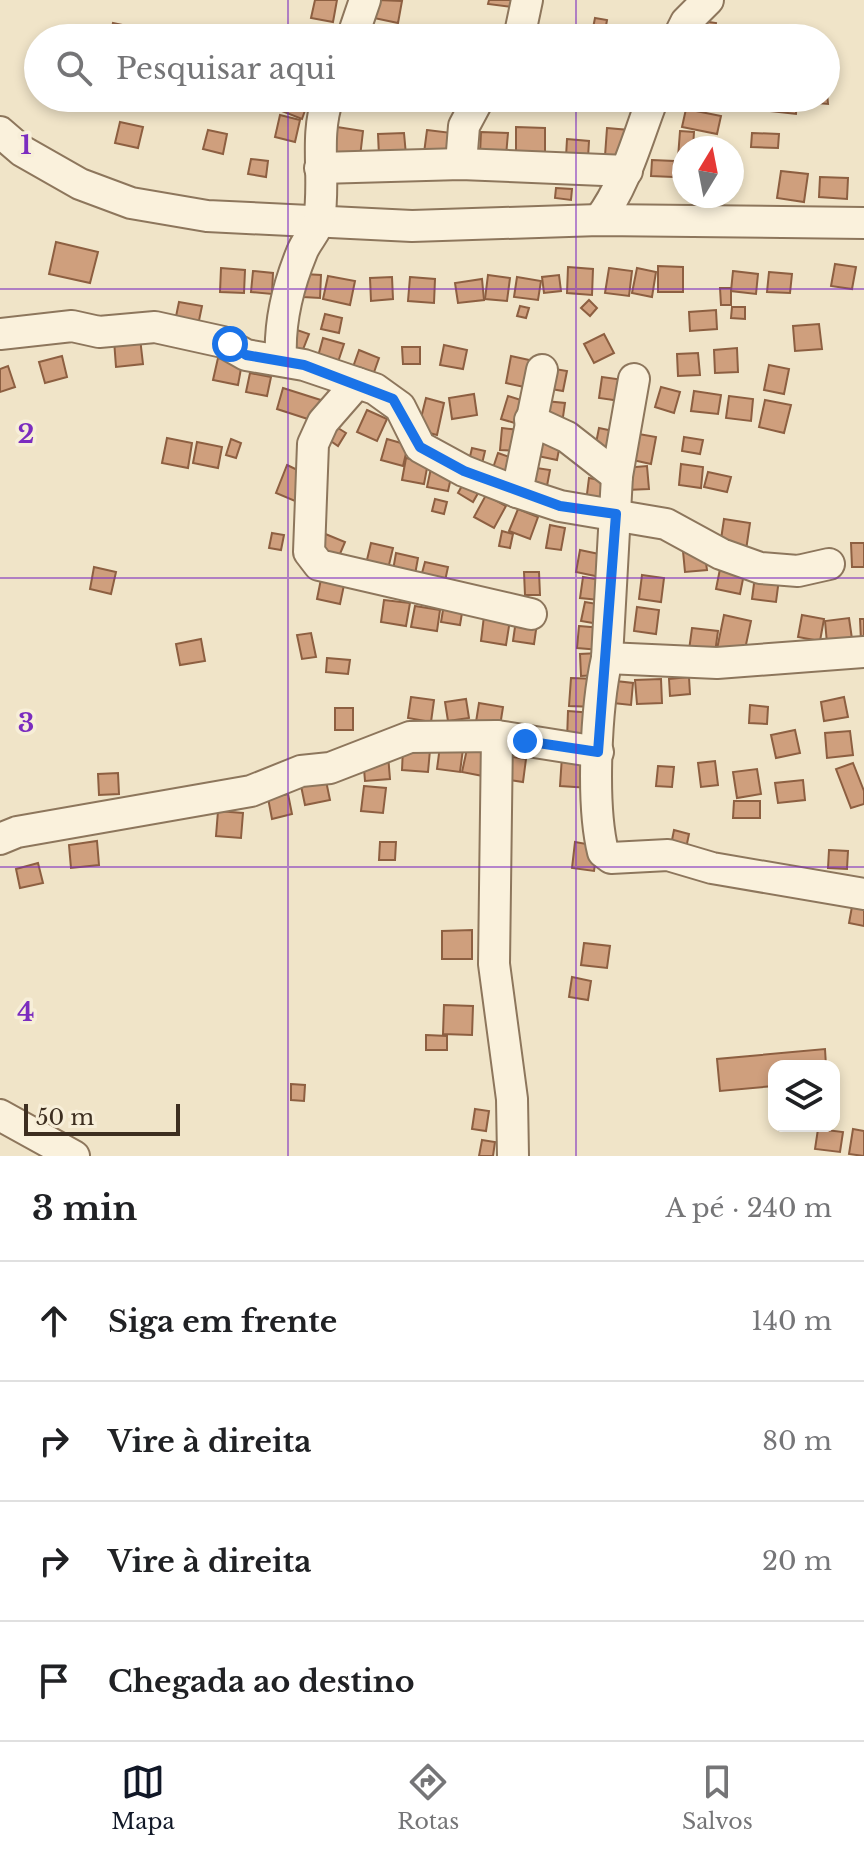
<!DOCTYPE html>
<html lang="pt">
<head>
<meta charset="utf-8">
<style>
  :root { --surface:#fff; --page:#f6f6f6; --text:#202124; --muted:#757577; --line:#e0e0e0; --accent:#111827 }
  body { margin:0; font-family:"Libre Baskerville",serif; background:var(--page); color:var(--text) }
  .controls { position:absolute; right:24px; bottom:24px; display:grid; overflow:hidden; border-radius:16px; box-shadow:0 4px 12px #0003 }
  .controls button { width:72px; height:72px; display:grid; place-items:center; padding:0; border:0; border-bottom:2px solid var(--line); background:var(--surface); color:var(--text); font:40px sans-serif }
  .compass { position:absolute; left:672px; top:136px; width:72px; height:72px; border-radius:50%; background:var(--surface); box-shadow:0 4px 12px #0003; rotate:10deg }
  .scale { position:absolute; left:24px; bottom:20px; width:156px; box-sizing:border-box; padding-left:8px; border:4px solid #3d2e20; border-top:0; font-size:22px; line-height:28px; white-space:nowrap; color:#3d2e20; -webkit-text-stroke:6px #f7eed8; paint-order:stroke }
  .stop { position:absolute; width:24px; height:24px; margin:-18px; border:6px solid #1a73e8; border-radius:50%; background:#fff }
  .stop.end { background:#1a73e8; border-color:#fff; box-shadow:0 2px 8px #0008 }
  .list { margin:0; padding:0; list-style:none }
  h2 { display:flex; justify-content:space-between; align-items:center; height:104px; margin:0; padding:0 32px; font-size:34px }
  h2 small { font-size:26px; font-weight:400; color:var(--muted) }
  .list li { display:grid; grid-template-columns:52px 1fr auto; gap:24px; align-items:center; box-sizing:border-box; height:120px; padding:0 32px; border-top:2px solid var(--line) }
  .list b { display:block; font-size:30px; white-space:nowrap }
  .list em { font-size:26px; font-style:normal; color:var(--muted) }
  .icon { flex:none; width:44px; height:44px; fill:none; stroke:currentColor; stroke-width:2; stroke-linecap:round; stroke-linejoin:round }
  .map { position:relative; flex:none; width:864px; height:1156px; overflow:hidden }
  .search { position:absolute; background:var(--surface); box-shadow:0 4px 12px #0003; left:24px; right:24px; top:24px; height:88px; display:flex; align-items:center; gap:20px; box-sizing:border-box; padding:0 28px; border-radius:44px; color:var(--muted); font-size:30px }
  .sheet { height:584px; background:var(--surface) }
  nav { display:flex; justify-content:space-around; align-items:center; box-sizing:border-box; height:112px; border-top:2px solid var(--line); background:var(--surface); font-size:22px; color:var(--muted) }
  nav a { display:grid; justify-items:center; gap:4px }
  nav .on { color:var(--accent) }
  .map>svg:first-child { display:block }
  .building { fill:#cf9f7d; stroke:#8d5f41; stroke-width:2 }
  .lines { fill:none; stroke-linecap:round; stroke-linejoin:round }
  .minor-casing { stroke:#8d765c; stroke-width:34 }
  .minor { stroke:#faf1dc; stroke-width:30 }
  .route { stroke:#1a73e8; stroke-width:10 }
  .grid { fill:none; stroke:#7b2cbf; stroke-width:2; stroke-opacity:0.55 }
  .grid-label { font-size:26px; text-anchor:middle; font-weight:bold; fill:#7b2cbf; stroke:#f7eed8; stroke-width:7; stroke-linejoin:round; paint-order:stroke }
</style>
</head>
<body>
<div class="map">
<svg width="864" height="1156" viewBox="0 0 864 1156">
  <rect width="100%" height="100%" fill="#f0e4c8"/>
  <g class="building">
    <path d="M315,0H337L333,22L311,18Z"/>
    <path d="M378,0L402,1L398,23L374,18Z"/>
    <path d="M489,0H512V7L488,4Z"/>
    <path d="M595,18L607,20L604,38H591Z"/>
    <path d="M690,19L716,23L714,38H688Z"/>
    <path d="M113,23L132,27L130,38H109Z"/>
    <path d="M826,82L828,104L805,102V98H826Z"/>
    <path d="M283,98L308,102L302,119L279,110Z"/>
    <rect x="659" y="98" width="22" height="11"/>
    <path d="M772,98H797L796,114L771,111Z"/>
    <path d="M686,109L721,116L717,134L682,127Z"/>
    <path d="M280,115L300,120L295,142L275,137Z"/>
    <path d="M120,122L143,127L138,148L115,143Z"/>
    <path d="M337,127L363,131L360,157L333,153Z"/>
    <path d="M516,127L545,128V156H516Z"/>
    <path d="M607,128L629,130L627,158L605,156Z"/>
    <path d="M208,130L227,134L223,154L203,149Z"/>
    <path d="M427,130L452,133L449,156L424,153Z"/>
    <path d="M680,131L694,132L693,148H684V159L678,158Z"/>
    <path d="M481,132L508,133L506,156L480,154Z"/>
    <path d="M404,133L406,155L379,156L378,134Z"/>
    <path d="M752,133L779,134L778,148L751,147Z"/>
    <path d="M567,139L589,141L588,158L566,157Z"/>
    <path d="M251,159L268,161L266,177L248,174Z"/>
    <path d="M652,160L674,161L673,177L651,176Z"/>
    <path d="M781,171L808,174L804,202L777,198Z"/>
    <path d="M820,177L848,178L847,199L819,197Z"/>
    <path d="M556,188L572,189L571,200L555,198Z"/>
    <path d="M56,242L98,252L90,283L49,274Z"/>
    <path d="M835,264L856,267L852,289L831,286Z"/>
    <path d="M658,266L683,267V292H658Z"/>
    <path d="M568,267L593,269L592,295L567,293Z"/>
    <path d="M221,268L245,270L244,293L220,292Z"/>
    <path d="M609,268L632,271L629,296L605,293Z"/>
    <path d="M637,268L656,272L652,297L632,293Z"/>
    <path d="M253,271L273,273L272,294L251,292Z"/>
    <path d="M733,271L758,274L756,294L731,291Z"/>
    <path d="M769,272L792,274L790,293L767,292Z"/>
    <path d="M304,274L321,275L320,298L303,297Z"/>
    <path d="M488,275L510,278L507,301L485,299Z"/>
    <path d="M559,275L561,291L544,293L542,277Z"/>
    <path d="M328,276L355,281L350,305L323,299Z"/>
    <path d="M392,277L393,299L371,301L370,278Z"/>
    <path d="M410,277L435,279L434,303L408,301Z"/>
    <path d="M517,277L541,281L538,300L514,297Z"/>
    <path d="M482,279L484,300L458,303L455,283Z"/>
    <path d="M720,288H731V305H721Z"/>
    <path d="M589,300L597,308L590,316L581,308Z"/>
    <path d="M179,302L202,306L197,330L174,326Z"/>
    <path d="M520,306L529,308L526,318L517,316Z"/>
    <path d="M732,307H745V319L731,318Z"/>
    <path d="M716,310L717,329L690,331L689,312Z"/>
    <path d="M325,314L342,318L339,333L321,329Z"/>
    <path d="M819,324L822,349L795,351L793,326Z"/>
    <path d="M291,328L309,334L302,352L284,345Z"/>
    <path d="M604,334L614,353L594,363L584,344Z"/>
    <path d="M140,338L143,364L116,367L114,340Z"/>
    <path d="M323,338L344,344L337,365L317,360Z"/>
    <path d="M444,345L467,350L463,369L440,365Z"/>
    <path d="M402,347H420V364H403Z"/>
    <path d="M737,348L738,372L715,373L714,350Z"/>
    <path d="M359,350L379,358L372,378L352,370Z"/>
    <path d="M698,353L700,375L678,376L677,354Z"/>
    <path d="M62,356L67,377L45,383L39,362Z"/>
    <path d="M511,356L534,361L529,388L506,383Z"/>
    <path d="M218,358L242,363L238,385L213,380Z"/>
    <path d="M769,365L789,369L784,394L764,390Z"/>
    <path d="M8,366L15,387L0,392V369Z"/>
    <path d="M549,368L567,371L563,391L545,388Z"/>
    <path d="M250,373L271,377L267,396L246,392Z"/>
    <path d="M602,377L624,380L621,401L599,398Z"/>
    <path d="M661,387L680,392L674,413L655,407Z"/>
    <path d="M283,388L327,402L320,423L277,409Z"/>
    <path d="M694,391L721,395L718,414L691,411Z"/>
    <path d="M474,394L477,415L452,419L449,398Z"/>
    <path d="M508,396L524,401L518,424L501,419Z"/>
    <path d="M729,396L753,399L751,421L726,418Z"/>
    <path d="M426,398L444,403L437,435L418,430Z"/>
    <path d="M765,400L791,405L784,433L759,427Z"/>
    <path d="M545,401L565,403L562,424L542,422Z"/>
    <path d="M367,410L387,419L377,441L357,432Z"/>
    <path d="M330,423L346,433L338,446L322,435Z"/>
    <path d="M502,428L520,430L518,451L500,450Z"/>
    <path d="M599,428L618,432L614,452L595,448Z"/>
    <path d="M538,430L562,434L557,460L533,455Z"/>
    <path d="M633,433L656,437L651,464L628,459Z"/>
    <path d="M684,437L703,440L700,454L682,451Z"/>
    <path d="M167,438L192,443L188,468L162,463Z"/>
    <path d="M231,439L241,443L236,458L226,455Z"/>
    <path d="M387,439L408,445L403,466L381,460Z"/>
    <path d="M197,442L222,447L218,468L193,463Z"/>
    <path d="M472,448L485,451L481,468L468,465Z"/>
    <path d="M498,453L518,460L511,480L491,474Z"/>
    <path d="M406,458L428,463L424,484L402,480Z"/>
    <path d="M681,464L703,467L701,488L679,485Z"/>
    <path d="M287,465L306,474L295,501L276,493Z"/>
    <path d="M647,466L649,489L626,490L624,468Z"/>
    <path d="M530,467L550,470L546,491L526,487Z"/>
    <path d="M431,468L452,473L448,491L427,487Z"/>
    <path d="M708,472L731,477L727,492L704,487Z"/>
    <path d="M467,477L482,486L473,502L458,493Z"/>
    <path d="M589,478L610,482L606,505L586,502Z"/>
    <path d="M486,495L506,506L494,528L474,517Z"/>
    <path d="M435,499L447,502L444,514L432,511Z"/>
    <path d="M518,509L538,517L530,539L509,531Z"/>
    <path d="M724,519L750,523L746,550L720,546Z"/>
    <path d="M550,525L565,528L561,550L546,548Z"/>
    <path d="M502,531L513,534L510,548L499,546Z"/>
    <path d="M272,533L284,535L281,550L269,548Z"/>
    <path d="M323,533L345,542L337,561L316,552Z"/>
    <path d="M371,543L393,548L388,569L366,564Z"/>
    <path d="M851,543H864V567H852Z"/>
    <path d="M704,548L707,570L685,572L683,551Z"/>
    <path d="M580,550L604,555L600,577L576,572Z"/>
    <path d="M396,553L418,558L414,580L392,576Z"/>
    <path d="M425,562L448,567L443,590L419,584Z"/>
    <path d="M94,567L116,572L111,594L90,589Z"/>
    <path d="M720,569L744,574L740,594L716,589Z"/>
    <path d="M524,572H539L540,595H525Z"/>
    <path d="M642,575L664,578L661,602L639,599Z"/>
    <path d="M755,576L779,579L776,602L752,599Z"/>
    <path d="M583,577L602,580L599,600L580,598Z"/>
    <path d="M321,579L344,585L340,604L317,599Z"/>
    <path d="M384,600L410,603L406,626L381,622Z"/>
    <path d="M585,602L603,605L599,624L581,621Z"/>
    <path d="M444,604L463,607L460,625L441,622Z"/>
    <path d="M415,606L440,610L437,631L411,627Z"/>
    <path d="M637,607L659,610L656,634L634,631Z"/>
    <path d="M724,615L751,621L744,654L717,649Z"/>
    <path d="M802,615L824,619L820,641L798,637Z"/>
    <path d="M484,616L510,620L506,645L481,641Z"/>
    <path d="M849,618L852,639L827,643L825,621Z"/>
    <path d="M860,619H864V641H861Z"/>
    <path d="M516,620L537,623L534,644L513,641Z"/>
    <path d="M579,626L602,628L600,650L577,648Z"/>
    <path d="M692,628L718,631L715,653L689,650Z"/>
    <path d="M311,633L316,657L302,659L297,635Z"/>
    <path d="M201,639L205,661L180,665L176,644Z"/>
    <path d="M599,653L600,675L581,676L580,654Z"/>
    <path d="M327,658L350,660L348,674L326,672Z"/>
    <path d="M689,677L690,694L670,696L669,679Z"/>
    <path d="M571,678L598,679L596,707L569,706Z"/>
    <path d="M661,679L662,703L637,704L635,680Z"/>
    <path d="M607,680L633,683L631,705L604,702Z"/>
    <path d="M411,697L434,700L431,722L408,718Z"/>
    <path d="M844,697L848,717L824,721L821,702Z"/>
    <path d="M466,699L469,718L448,721L445,702Z"/>
    <path d="M479,703L503,707L500,726L476,722Z"/>
    <path d="M750,705L768,707L767,724L749,723Z"/>
    <rect x="335" y="708" width="18" height="22"/>
    <path d="M568,711L593,713L591,742L567,740Z"/>
    <path d="M795,730L800,753L776,758L771,735Z"/>
    <path d="M850,731L853,755L827,758L825,733Z"/>
    <path d="M440,746L463,749L460,772L437,769Z"/>
    <path d="M403,748L430,750L428,772L402,770Z"/>
    <path d="M467,749L493,754L488,777L462,772Z"/>
    <path d="M388,755L390,779L365,781L363,757Z"/>
    <path d="M506,756L526,759L523,782L502,779Z"/>
    <path d="M562,756L593,758L590,788L560,786Z"/>
    <path d="M715,761L718,785L701,787L698,763Z"/>
    <path d="M853,763L864,791V804L851,808L836,769Z"/>
    <path d="M658,766L674,767L672,787L656,786Z"/>
    <path d="M757,769L761,794L737,798L733,772Z"/>
    <path d="M118,773L119,794L99,795L98,774Z"/>
    <path d="M325,776L330,800L305,805L300,781Z"/>
    <path d="M803,780L805,800L778,803L775,783Z"/>
    <path d="M364,786L386,788L383,813L361,811Z"/>
    <path d="M288,794L292,814L272,819L268,798Z"/>
    <path d="M734,801H760V818H733Z"/>
    <path d="M218,811L243,813L241,838L216,836Z"/>
    <path d="M674,830L689,834L685,853L670,850Z"/>
    <path d="M97,841L99,865L71,868L69,845Z"/>
    <path d="M380,842H396L395,860H379Z"/>
    <path d="M575,842L598,846L594,871L572,868Z"/>
    <path d="M829,850L848,851L847,869L828,868Z"/>
    <path d="M38,863L43,883L20,888L16,869Z"/>
    <path d="M853,901L864,902V926L849,923Z"/>
    <path d="M472,930V959H442V931Z"/>
    <path d="M584,943L610,946L607,968L581,965Z"/>
    <path d="M572,977L591,981L588,1000L569,997Z"/>
    <path d="M444,1005L473,1006L472,1035L443,1034Z"/>
    <path d="M426,1035L447,1036V1050H426Z"/>
    <path d="M825,1049L826,1066H774V1086L720,1091L717,1059Z"/>
    <path d="M291,1084L305,1085L304,1101L291,1100Z"/>
    <path d="M475,1109L489,1111L486,1131L472,1129Z"/>
    <path d="M818,1129L843,1132L840,1152L815,1149Z"/>
    <path d="M853,1129L864,1131V1156L849,1154Z"/>
    <path d="M482,1140L495,1142L493,1156H479Z"/>
  </g>
  <g class="lines">
    <g class="minor-casing">
      <g id="minor">
        <path d="M352,38L365,0"/>
        <path d="M519,38L527,0"/>
        <path d="M678,38L686,22L708,0"/>
        <path d="M0,132L22,151L80,184L131,203L207,216L412,226L599,220L864,223"/>
        <path d="M461,164L464,126L479,98"/>
        <path d="M320,168L461,164L627,171"/>
        <path d="M599,220C626,184 637,139 653,98"/>
        <path d="M0,334L72,326L99,332L155,327L223,342L246,355L304,365L375,389L400,407L420,447L464,471L517,492L560,506L666,524L721,554L760,568L798,571L829,564"/>
        <path d="M281,359C279,322 288,286 302,252C306,241 317,231 319,220C326,179 314,137 328,98"/>
        <path d="M634,379L617,476L607,658C596,707 591,803 603,852L611,858L668,855L712,868L864,894"/>
        <path d="M357,383L323,422L313,444L309,552L319,565L531,614"/>
        <path d="M530,420L567,437L617,476"/>
        <path d="M517,492L542,370"/>
        <path d="M607,658L717,663L864,652"/>
        <path d="M497,736L494,964L512,1099L513,1156"/>
        <path d="M0,839L17,832L251,791L301,771L330,768L410,737L497,736L598,752"/>
        <path d="M0,1115L74,1156"/>
      </g>
    </g>
    <use href="#minor" class="minor"/>
  </g>
  <g class="lines">
    <path class="route" d="M230,344L246,355L304,365L393,399L420,447L464,471L560,506L616,514L598,752L525,741"/>
  </g>
  <path class="grid" d="M288,0V38M576,0V38M288,98V1156M576,98V1156M0,289H864M0,578H864M0,867H864"/>
  <g class="grid-label">
    <text x="26" y="154">1</text>
    <text x="26" y="443">2</text>
    <text x="26" y="732">3</text>
    <text x="26" y="1021">4</text>
  </g>
</svg>
<div class="controls">
<button><svg class="icon" aria-label="layers" viewBox="0 0 24 24"><path d="M12 4l9 5-9 5-9-5zM3 14l9 5 9-5"/></svg></button>
</div>
<svg class="compass" viewBox="-18 -18 36 36"><path d="M0-13l5 13h-10z" fill="#e53935"/><path d="M0 13l5-13h-10z" fill="#757577"/></svg>
<div class="scale">50 m</div>
<div class="stop" style="left:230px;top:344px"></div>
<div class="stop end" style="left:525px;top:741px"></div>
<div class="search"><svg class="icon" aria-label="search" viewBox="0 0 24 24"><circle cx="10" cy="10" r="6"/><path d="M15 15l6 6"/></svg>Pesquisar aqui</div>
</div>
<section class="sheet">
<h2>3 min<small>A pé · 240 m</small></h2>
<ul class="list">
<li><svg class="icon" aria-label="ahead" viewBox="0 0 24 24"><path d="M12 20V5M6 11l6-6 6 6"/></svg><div><b>Siga em frente</b></div><em>140 m</em></li>
<li><svg class="icon" aria-label="right" viewBox="0 0 24 24"><path d="M7 20v-9h11M14 6l5 5-5 5"/></svg><div><b>Vire à direita</b></div><em>80 m</em></li>
<li><svg class="icon" aria-label="right" viewBox="0 0 24 24"><path d="M7 20v-9h11M14 6l5 5-5 5"/></svg><div><b>Vire à direita</b></div><em>20 m</em></li>
<li><svg class="icon" aria-label="arrive" viewBox="0 0 24 24"><path d="M6 21V4h12l-3 4 3 4H6"/></svg><div><b>Chegada ao destino</b></div></li>
</ul>
</section>
<nav>
<a class="on"><svg class="icon" aria-label="map" viewBox="0 0 24 24"><path d="M3 6l6-2 6 2 6-2v14l-6 2-6-2-6 2zM9 4v14M15 6v14"/></svg>Mapa</a>
<a><svg class="icon" aria-label="directions" viewBox="0 0 24 24"><path d="M12 3l9 9-9 9-9-9zM9 14v-3h6M13 9l2 2-2 2"/></svg>Rotas</a>
<a><svg class="icon" aria-label="saved" viewBox="0 0 24 24"><path d="M7 4h10v16l-5-4-5 4z"/></svg>Salvos</a>
</nav>
</body>
</html>
